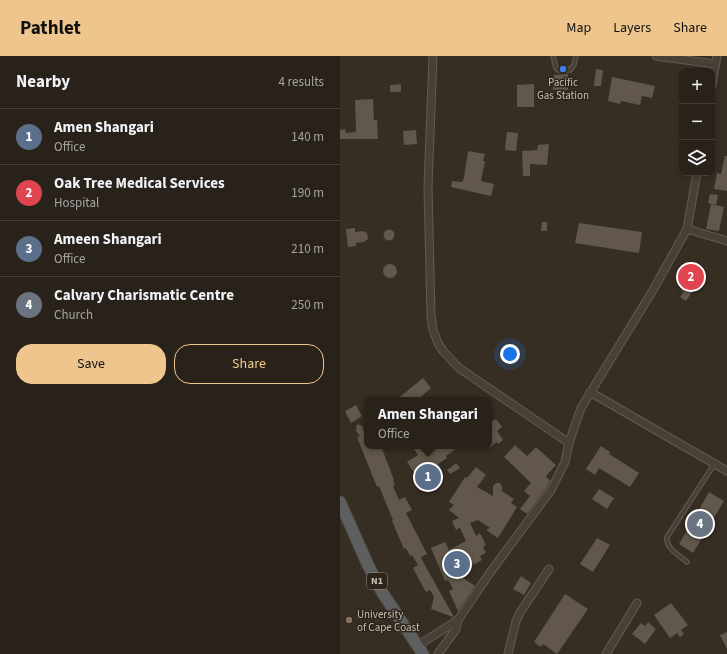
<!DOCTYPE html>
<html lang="en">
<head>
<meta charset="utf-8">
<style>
  :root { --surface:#29221a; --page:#312a23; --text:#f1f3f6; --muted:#a5a4a2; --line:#453f39; --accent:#eec68d }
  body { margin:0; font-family:"Source Sans 3",sans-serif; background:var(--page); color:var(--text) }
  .controls { position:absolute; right:12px; top:12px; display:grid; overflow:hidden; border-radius:8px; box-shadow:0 2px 6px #0003 }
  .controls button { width:36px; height:36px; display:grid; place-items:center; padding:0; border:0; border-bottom:1px solid var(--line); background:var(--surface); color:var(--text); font:20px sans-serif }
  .you { position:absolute; left:170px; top:298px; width:14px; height:14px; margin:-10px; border:3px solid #fff; border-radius:50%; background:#1a73e8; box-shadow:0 0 0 6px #1a73e833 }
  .badge { display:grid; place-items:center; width:26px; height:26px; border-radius:50%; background:var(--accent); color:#fff; font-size:13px; font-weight:700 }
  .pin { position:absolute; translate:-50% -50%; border:2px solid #fff; box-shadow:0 1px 4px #0006 }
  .popup { position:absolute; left:24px; top:341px; width:128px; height:52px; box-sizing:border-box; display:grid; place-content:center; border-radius:8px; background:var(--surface); filter:drop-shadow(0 1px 3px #0005); font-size:13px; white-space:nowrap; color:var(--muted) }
  .popup b { font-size:15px; color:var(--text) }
  .popup::after { content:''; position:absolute; left:50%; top:100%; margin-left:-8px; border:8px solid transparent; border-top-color:var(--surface) }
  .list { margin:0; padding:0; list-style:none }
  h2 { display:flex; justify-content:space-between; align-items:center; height:52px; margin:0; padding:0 16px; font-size:17px }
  h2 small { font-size:13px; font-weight:400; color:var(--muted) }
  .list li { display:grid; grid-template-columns:26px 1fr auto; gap:12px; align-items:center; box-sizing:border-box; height:56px; padding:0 16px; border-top:1px solid var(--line) }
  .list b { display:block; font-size:15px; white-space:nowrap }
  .list p { margin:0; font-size:13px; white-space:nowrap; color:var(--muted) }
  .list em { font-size:13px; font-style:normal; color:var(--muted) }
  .actions { display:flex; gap:8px; padding:12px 16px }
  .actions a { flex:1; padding:9px 0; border:1px solid var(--accent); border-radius:16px; text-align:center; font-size:14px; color:var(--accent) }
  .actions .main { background:var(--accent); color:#111 }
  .icon { flex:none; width:22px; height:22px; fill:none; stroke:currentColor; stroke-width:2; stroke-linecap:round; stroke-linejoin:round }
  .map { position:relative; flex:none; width:387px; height:598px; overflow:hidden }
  header { display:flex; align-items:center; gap:24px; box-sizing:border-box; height:56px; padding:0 20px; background:var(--accent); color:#111 }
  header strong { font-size:19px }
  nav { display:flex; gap:22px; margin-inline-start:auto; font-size:14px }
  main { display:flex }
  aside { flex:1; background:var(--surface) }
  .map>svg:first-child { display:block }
  .building { fill:#61574a }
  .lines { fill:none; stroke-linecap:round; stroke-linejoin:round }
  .service-casing { stroke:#635b52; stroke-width:5.5 }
  .minor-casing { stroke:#635b52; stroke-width:9 }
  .trunk-casing { stroke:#534b42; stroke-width:13 }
  .service { stroke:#484037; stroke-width:3.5 }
  .minor { stroke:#484037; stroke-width:7 }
  .trunk { stroke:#5e5f61; stroke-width:11 }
  .shop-dot { fill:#3f7fe0; stroke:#2d251c; stroke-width:1.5 }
  .education-dot { fill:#8d6e63; stroke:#2d251c; stroke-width:1.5 }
  .labels { text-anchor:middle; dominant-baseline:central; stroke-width:3; stroke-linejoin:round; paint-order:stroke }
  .shield { fill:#2d251c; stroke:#978f85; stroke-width:1 }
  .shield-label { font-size:10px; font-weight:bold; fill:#c4bdb2 }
  .poi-label { font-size:11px; fill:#c4bdb2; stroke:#2d251c }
</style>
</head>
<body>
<header>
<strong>Pathlet</strong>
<nav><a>Map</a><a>Layers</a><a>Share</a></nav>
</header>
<main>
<aside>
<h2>Nearby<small>4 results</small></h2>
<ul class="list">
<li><span class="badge" style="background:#5c6f8a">1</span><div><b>Amen Shangari</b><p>Office</p></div><em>140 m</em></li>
<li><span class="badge" style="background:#e0444e">2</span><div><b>Oak Tree Medical Services</b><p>Hospital</p></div><em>190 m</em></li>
<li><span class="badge" style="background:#5c6f8a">3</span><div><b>Ameen Shangari</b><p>Office</p></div><em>210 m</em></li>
<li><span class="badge" style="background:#6b7280">4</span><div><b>Calvary Charismatic Centre</b><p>Church</p></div><em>250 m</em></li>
</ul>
<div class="actions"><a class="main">Save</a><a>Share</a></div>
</aside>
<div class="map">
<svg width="387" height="598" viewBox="0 0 387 598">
  <rect width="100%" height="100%" fill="#372e23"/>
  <g class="building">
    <path d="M256,13L263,14L261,30H254Z"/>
    <path d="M228,18V34H213L214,19Z"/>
    <path d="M272,21L315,30L312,42L302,40L300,49L281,45L280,48L268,45Z"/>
    <path d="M61,28V36H50V29Z"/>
    <path d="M194,28V51H177V29Z"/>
    <path d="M33,43L34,64H37L38,83H0V74L5,73L6,77L16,76L15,44Z"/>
    <path d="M76,74L77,88L64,89L63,75Z"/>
    <path d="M167,76L178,77L176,95L165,94Z"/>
    <path d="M209,88L207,109L190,108V120H183L182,95L197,94L198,89Z"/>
    <path d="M128,95L145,98L143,105H145L141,125L154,128L151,140L111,131L112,125L122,126L124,122Z"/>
    <path d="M385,100H387V135L374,133L377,117L381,118Z"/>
    <path d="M370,138L378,139L376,149L368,147Z"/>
    <path d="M371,148L384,151L379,175L366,173Z"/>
    <path d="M202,166H207V175H201Z"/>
    <path d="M239,167L302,176L299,197L235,187Z"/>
    <path d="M15,172V176L23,175L27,177L28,183L24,186L16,187V190L8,191L6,173Z"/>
    <circle cx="49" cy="179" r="5.5"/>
    <circle cx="50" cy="215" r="7"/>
    <path d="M351,215L365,224L360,231L357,229L346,245L340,241L344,236L341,234L349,224L346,222Z"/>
    <path d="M83,322L91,332L77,344H56Z"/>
    <path d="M16,349L22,360L11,367L5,355Z"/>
    <path d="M149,358L153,365L156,363L162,371L157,375L163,384L158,388L157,386L149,392V377L152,375L149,370Z"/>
    <path d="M17,368L22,370L25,378L27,377V390H41L54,424H53L55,429L53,430L59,444L65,441L72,454L66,457L87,498L81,501L82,504L114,561H113L91,553L94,541L90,534L86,536L83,531L73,512L78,509L72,499L70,500L66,492L64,493L52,465L53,464L39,430L37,431L17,381L20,380L16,375Z"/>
    <path d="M175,389L187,400L196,391L216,409L207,419L206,421L210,424L207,431L187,458L180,453L190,440L184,435L191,427L164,401Z"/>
    <path d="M72,390H120L106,400L107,402L98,408L100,411L79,424L67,406L78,399Z"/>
    <path d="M261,390L270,396L269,398L299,417L290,431L259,412L255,419L246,413Z"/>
    <path d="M115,408H117L120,412L110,418L107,414Z"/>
    <path d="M136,411L146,419L137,431L153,440V430L156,427H160L162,431V435L174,443L171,447L177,451L158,482L146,474L150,472L138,464L130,467L136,480L140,477L146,489L143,491L146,497L140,500L142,504L133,509L131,505L116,512L119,519L135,530L118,555L109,535L113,533L108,524L105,525L91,492L105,486L109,494L126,485L120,472L116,474L112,465L119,462L109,454L114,449L109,446L125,421L127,422Z"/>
    <path d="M259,433L274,442L267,453L252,443Z"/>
    <path d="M369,436L384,445L353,497L339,488Z"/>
    <path d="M257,482L270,489L253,516L240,508Z"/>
    <path d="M181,520L191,527L184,539L173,533Z"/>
    <path d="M225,538L248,553L217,598L203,588L201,591L194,586Z"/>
    <path d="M331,547L348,569L341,574L344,578L340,581L337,577L330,582L314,559Z"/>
    <path d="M308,566L316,573L305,588L292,578L301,567L305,570Z"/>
    <path d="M387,576V593L380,579Z"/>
  </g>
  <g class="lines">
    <g class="service-casing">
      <g id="service">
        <path d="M213,0L216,12L218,14H230L234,9L236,0"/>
        <path d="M347,506C339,499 325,492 327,481L375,407"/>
      </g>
    </g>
    <g class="minor-casing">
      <g id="minor">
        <path d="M93,0L88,131L91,260L93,274L98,287L103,295L119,312L229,387"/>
        <path d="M316,0L375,8"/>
        <path d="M372,29L377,0"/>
        <path d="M347,173L387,185"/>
        <path d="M250,336L387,415"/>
        <path d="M77,590L118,564L149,518L211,434L225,406L229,387L241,352L313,234L347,173L357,117"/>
        <path d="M98,598L116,573L118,564"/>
        <path d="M168,598L176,565L181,555L209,513"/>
        <path d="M266,598L297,547"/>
      </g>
    </g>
    <g class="trunk-casing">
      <path id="trunk" d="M0,446L28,509L42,536L83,598"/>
    </g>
    <use href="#service" class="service"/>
    <use href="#minor" class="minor"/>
    <use href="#trunk" class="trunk"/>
  </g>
  <circle class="shop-dot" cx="223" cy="13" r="4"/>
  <circle class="education-dot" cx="9" cy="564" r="4"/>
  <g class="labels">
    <rect class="shield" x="27" y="517" width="20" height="16" rx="3"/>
    <g class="shield-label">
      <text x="37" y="525">N1</text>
    </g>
    <g class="poi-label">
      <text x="223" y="26">Pacific<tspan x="223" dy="13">Gas Station</tspan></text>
      <text x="17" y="558" text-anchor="start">University<tspan x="17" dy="13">of Cape Coast</tspan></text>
    </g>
  </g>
</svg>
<div class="controls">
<button>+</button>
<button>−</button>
<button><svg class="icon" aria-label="layers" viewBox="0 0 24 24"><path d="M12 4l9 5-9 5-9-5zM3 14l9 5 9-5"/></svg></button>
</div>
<div class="you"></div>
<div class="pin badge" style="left:88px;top:421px;background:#5c6f8a">1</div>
<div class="popup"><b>Amen Shangari</b>Office</div>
<div class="pin badge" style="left:351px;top:221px;background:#e0444e">2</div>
<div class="pin badge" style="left:117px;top:508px;background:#5c6f8a">3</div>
<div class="pin badge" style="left:360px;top:468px;background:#6b7280">4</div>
</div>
</main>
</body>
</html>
